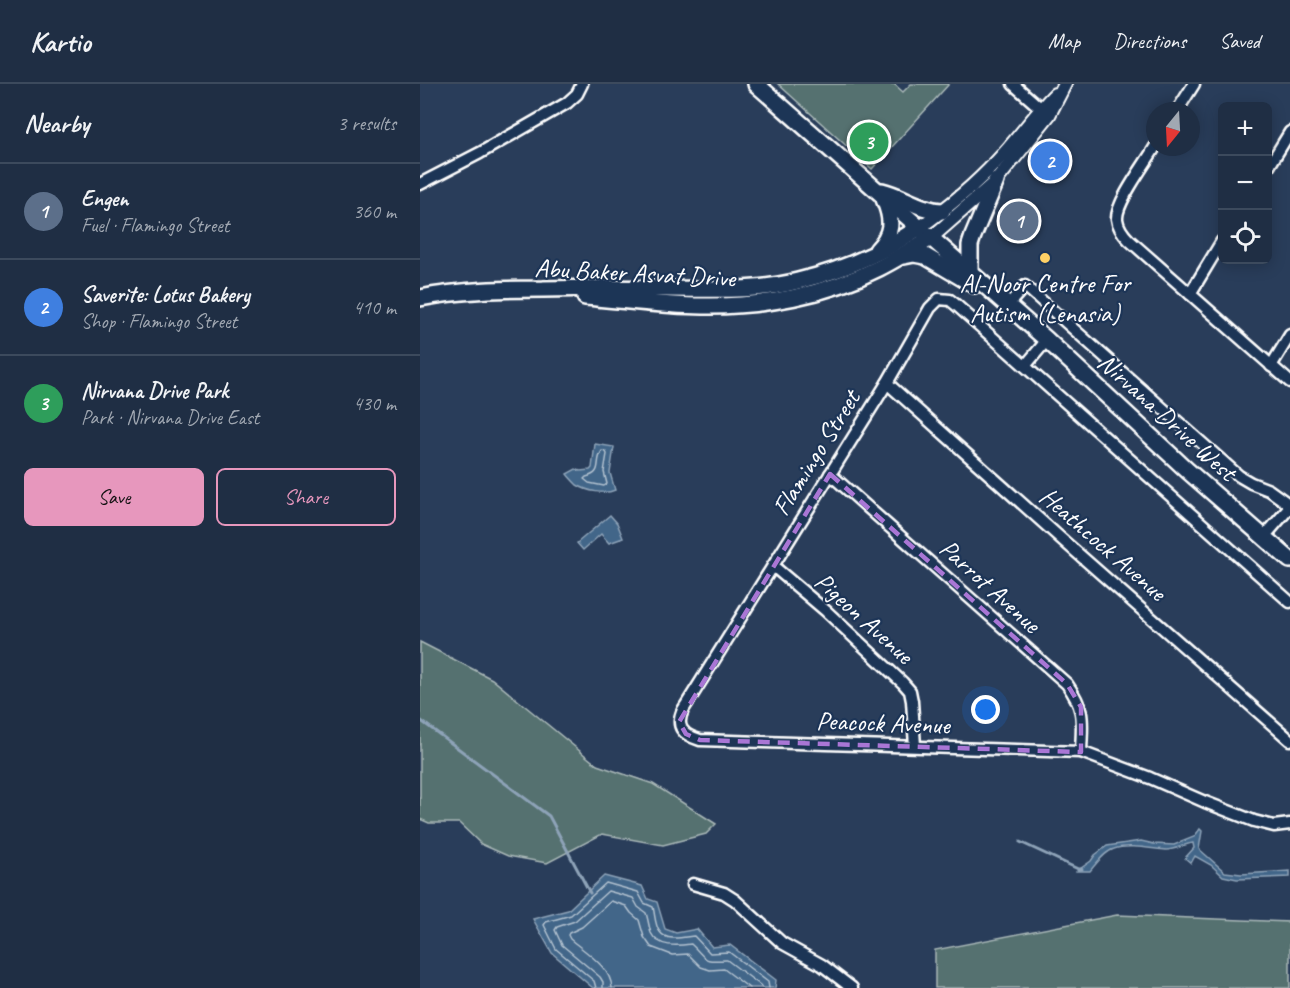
<!DOCTYPE html>
<html lang="en">
<head>
<meta charset="utf-8">
<style>
  :root { --surface:#1f2e44; --page:#27364b; --text:#f1f3f6; --muted:#a1a8b2; --line:#3c4a5d; --accent:#e797bd }
  body { margin:0; font-family:Caveat,sans-serif; background:var(--page); color:var(--text) }
  .controls { position:absolute; right:18px; top:18px; display:grid; overflow:hidden; border-radius:9px; box-shadow:0 3px 15px #0003 }
  .controls button { width:54px; height:54px; display:grid; place-items:center; padding:0; border:0; border-bottom:2px solid var(--line); background:var(--surface); color:var(--text); font:30px sans-serif }
  .compass { position:absolute; left:726px; top:18px; width:54px; height:54px; border-radius:50%; background:var(--surface); box-shadow:0 3px 15px #0003; rotate:198deg }
  .you { position:absolute; left:566px; top:626px; width:21px; height:21px; margin:-15px; border:4px solid #fff; border-radius:50%; background:#1a73e8; box-shadow:0 0 0 9px #1a73e833 }
  .badge { display:grid; place-items:center; width:39px; height:39px; border-radius:50%; background:var(--accent); color:#fff; font-size:20px; font-weight:700 }
  .pin { position:absolute; translate:-50% -50%; border:3px solid #fff; box-shadow:0 2px 6px #0006 }
  .list { margin:0; padding:0; list-style:none }
  h2 { display:flex; justify-content:space-between; align-items:center; height:78px; margin:0; padding:0 24px; font-size:26px }
  h2 small { font-size:20px; font-weight:400; color:var(--muted) }
  .list li { display:grid; grid-template-columns:39px 1fr auto; gap:18px; align-items:center; box-sizing:border-box; height:96px; padding:0 24px; border-top:2px solid var(--line) }
  .list b { display:block; font-size:22px; white-space:nowrap }
  .list p { margin:0; font-size:20px; white-space:nowrap; color:var(--muted) }
  .list em { font-size:20px; font-style:normal; color:var(--muted) }
  .actions { display:flex; gap:12px; padding:18px 24px }
  .actions a { flex:1; padding:14px 0; border:2px solid var(--accent); border-radius:9px; text-align:center; font-size:21px; color:var(--accent) }
  .actions .main { background:var(--accent); color:#111 }
  .icon { flex:none; width:33px; height:33px; fill:none; stroke:currentColor; stroke-width:2; stroke-linecap:round; stroke-linejoin:round }
  .map { position:relative; flex:none; width:870px; height:904px; overflow:hidden }
  header { display:flex; align-items:center; gap:36px; box-sizing:border-box; height:84px; padding:0 30px; background:var(--surface); border-bottom:2px solid var(--line) }
  header strong { font-size:28px }
  nav { display:flex; gap:33px; margin-inline-start:auto; font-size:21px }
  main { display:flex }
  aside { flex:1; background:var(--surface) }
  .map>svg:first-child { display:block }
  .green { fill:#547170; stroke:#aab8b8; stroke-width:1.5 }
  .water { fill:#426689; stroke:#8ea3b8; stroke-width:1.5 }
  .lines { fill:none; stroke-linecap:round; stroke-linejoin:round }
  .shore { stroke:#b3c2d0; stroke-width:1.5 }
  .stream { stroke:#8ea3b8; stroke-width:3 }
  .minor-casing { stroke:#fff; stroke-width:15 }
  .tertiary-casing { stroke:#fff; stroke-width:16 }
  .secondary-casing { stroke:#fff; stroke-width:20 }
  .minor { stroke:#1d3557; stroke-width:10 }
  .tertiary { stroke:#1d3557; stroke-width:12 }
  .secondary { stroke:#1d3557; stroke-width:15 }
  .marked { fill:none; stroke:#a976d5; stroke-width:4.5; stroke-dasharray:12 8; stroke-linejoin:round }
  .poi-dot { fill:#ffd166; stroke:#1d3557; stroke-width:2 }
  .labels { text-anchor:middle; dominant-baseline:central; stroke-width:4.5; stroke-linejoin:round; paint-order:stroke }
  .street-label { font-size:26px; fill:#fff; stroke:#1d3557 }
  .poi-label { font-size:26px; fill:#fff; stroke:#1d3557 }
</style>
</head>
<body>
<header>
<strong>Kartio</strong>
<nav><a>Map</a><a>Directions</a><a>Saved</a></nav>
</header>
<main>
<aside>
<h2>Nearby<small>3 results</small></h2>
<ul class="list">
<li><span class="badge" style="background:#5c6f8a">1</span><div><b>Engen</b><p>Fuel · Flamingo Street</p></div><em>360 m</em></li>
<li><span class="badge" style="background:#3f7fe0">2</span><div><b>Saverite: Lotus Bakery</b><p>Shop · Flamingo Street</p></div><em>410 m</em></li>
<li><span class="badge" style="background:#2e9e5b">3</span><div><b>Nirvana Drive Park</b><p>Park · Nirvana Drive East</p></div><em>430 m</em></li>
</ul>
<div class="actions"><a class="main">Save</a><a>Share</a></div>
</aside>
<div class="map">
<svg width="870" height="904" viewBox="0 0 870 904">
  <rect width="100%" height="100%" fill="#293d5a"/>
  <filter id="ink" filterUnits="userSpaceOnUse"><feTurbulence type="fractalNoise" baseFrequency=".0167" numOctaves="2"/><feDisplacementMap in="SourceGraphic" scale="12" xChannelSelector="R" yChannelSelector="G"/><feConvolveMatrix kernelMatrix="1 2 1 2 8 2 1 2 1" color-interpolation-filters="sRGB"/></filter>
  <g filter="url(#ink)">
    <g class="green">
      <path d="M358,0H474L483,8L491,0H529L452,85Z"/>
      <path d="M0,558L72,595L177,681L233,700L296,740L286,750L243,761L182,750L127,779L88,772L61,760L39,739H9L0,735Z"/>
      <path d="M697,831L870,838V904H515V866Z"/>
    </g>
    <g class="water">
      <path d="M175,360L194,363L190,389L195,406C185,411 167,407 157,401C154,398 150,394 147,390L156,385L160,387L170,386L172,384Z"/>
      <path d="M190,431L197,439L203,454L189,459L181,450L163,466L157,459Z"/>
      <path d="M780,745L782,747L779,765L805,788L821,790L870,787V793L817,795L803,792L791,781L775,772L771,779L765,774L774,764L773,759C764,760 756,766 746,766C732,765 708,760 694,765C684,768 676,780 670,787H657L671,777L675,771L687,762L721,757L734,760L754,761L774,753Z"/>
      <path d="M184,792L222,802L228,815L237,818L245,845L256,849L277,845L292,863L310,861L356,896L355,904H173L132,869L113,835L148,826Z"/>
    </g>
    <g class="lines">
      <g class="shore">
        <path d="M182,367L186,368L187,370L184,388L187,400L184,402L169,399L164,395L166,393C184,389 174,378 182,367Z"/>
        <path d="M176,904L174,897L136,865L124,841L126,838L151,831L186,799L218,808L224,819L233,823C235,830 235,843 240,848C247,858 264,853 274,852L290,869L309,868L348,898L349,904"/>
        <path d="M183,904V898L180,893L142,861L135,846L137,843L155,837L188,807L213,814L218,823L226,829C228,835 229,843 231,849C238,864 258,862 271,860C289,877 281,877 307,876L340,901L342,904"/>
        <path d="M192,904C191,883 165,868 150,855L148,851L149,849L162,843L191,817L206,822L211,829L219,836L224,853L231,863L252,871L268,870L281,883L290,886L304,885L329,904"/>
      </g>
      <g class="stream">
        <path d="M0,636L129,732L170,809"/>
        <path d="M600,758L658,785H662"/>
      </g>
      <g class="minor-casing">
        <g id="minor">
          <path d="M593,0L626,29"/>
          <path d="M757,27L774,0"/>
          <path d="M735,63C726,79 696,118 697,135C698,144 703,150 709,156L870,298"/>
          <path d="M848,84L870,48"/>
          <path d="M0,100L60,69L147,19L157,10L162,0"/>
          <path d="M770,210L802,157"/>
          <path d="M587,222L605,202L819,392L831,399L849,406L870,421"/>
          <path d="M605,282L627,256"/>
          <path d="M851,282L870,251"/>
          <path d="M467,299L646,459L870,656"/>
          <path d="M410,390L647,600C666,627 662,637 661,668"/>
          <path d="M844,453L870,423"/>
          <path d="M353,482L406,527L483,599L490,607L492,617L495,662"/>
          <path d="M870,518L535,220L530,216L519,215L510,224L467,299L263,626C255,643 263,651 280,656L661,668L730,694L785,718L834,737L854,742L870,740"/>
          <path d="M273,800L304,809L315,816L362,859L402,881L432,904"/>
        </g>
      </g>
      <g class="tertiary-casing">
        <g id="tertiary">
          <path d="M499,144C527,124 554,102 577,77C597,56 614,31 635,10"/>
          <path d="M511,154L576,97L629,31L645,0"/>
        </g>
      </g>
      <g class="secondary-casing">
        <g id="secondary">
          <path d="M336,0L627,256L768,387L870,476"/>
          <path d="M462,107C483,112 500,126 522,127"/>
          <path d="M457,166C473,149 473,136 464,115"/>
          <path d="M484,172L494,170L505,172L554,201"/>
          <path d="M550,189V161L553,152L576,97"/>
          <path d="M165,213C204,216 243,222 283,222C342,223 406,211 459,184C477,175 494,164 511,154"/>
          <path d="M0,214C41,206 82,205 123,205C164,204 205,204 246,205C290,205 336,208 378,197C403,191 429,182 452,171C468,164 483,153 499,144"/>
        </g>
      </g>
      <use href="#minor" class="minor"/>
      <use href="#tertiary" class="tertiary"/>
      <use href="#secondary" class="secondary"/>
    </g>
  </g>
  <path class="marked" d="M410,390L647,600L661,623V668L280,656L266,650L259,638Z"/>
  <circle class="poi-dot" cx="625" cy="174" r="6"/>
  <g class="labels">
    <g class="street-label">
      <text transform="translate(215 189) rotate(3)">Abu Baker Asvat Drive</text>
      <text transform="translate(747 333) rotate(42)">Nirvana Drive West</text>
      <text transform="translate(396 369) rotate(-58)">Flamingo Street</text>
      <text transform="translate(683 460) rotate(41)">Heathcock Avenue</text>
      <text transform="translate(570 502) rotate(42)">Parrot Avenue</text>
      <text transform="translate(444 534) rotate(42)">Pigeon Avenue</text>
      <text transform="translate(463 639) rotate(2)">Peacock Avenue</text>
    </g>
    <g class="poi-label">
      <text x="625" y="199">Al-Noor Centre For<tspan x="625" dy="30">Autism (Lenasia)</tspan></text>
    </g>
  </g>
</svg>
<div class="controls">
<button>+</button>
<button>−</button>
<button><svg class="icon" aria-label="locate" viewBox="0 0 24 24"><circle cx="12" cy="12" r="6"/><path d="M12 2v4M12 18v4M2 12h4M18 12h4"/></svg></button>
</div>
<svg class="compass" viewBox="-18 -18 36 36"><path d="M0-13l5 13h-10z" fill="#e53935"/><path d="M0 13l5-13h-10z" fill="#a1a8b2"/></svg>
<div class="you"></div>
<div class="pin badge" style="left:599px;top:137px;background:#5c6f8a">1</div>
<div class="pin badge" style="left:630px;top:77px;background:#3f7fe0">2</div>
<div class="pin badge" style="left:449px;top:58px;background:#2e9e5b">3</div>
</div>
</main>
</body>
</html>
